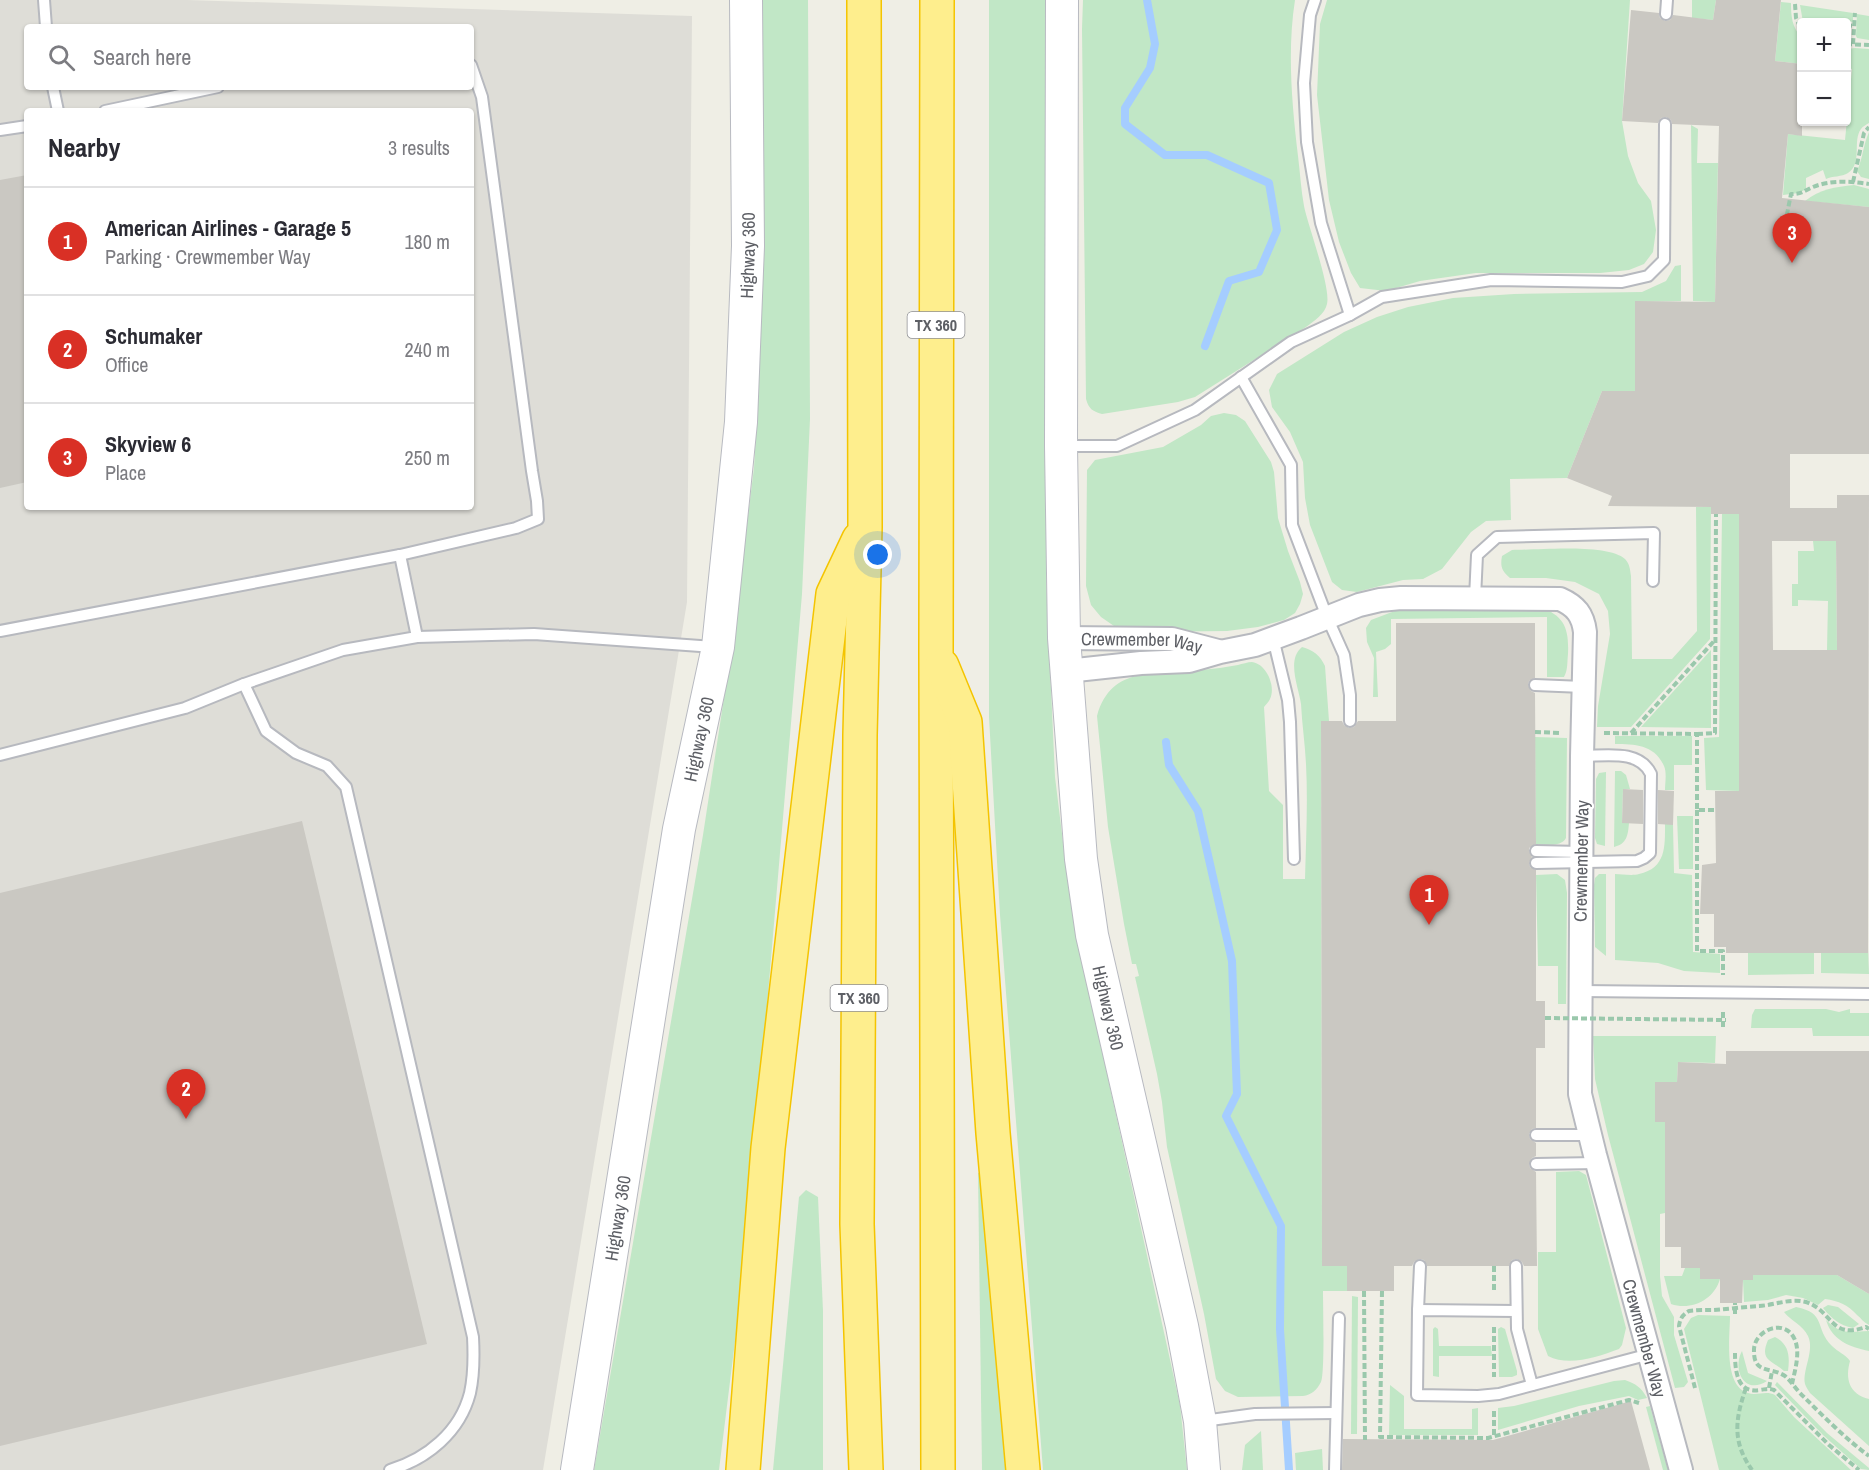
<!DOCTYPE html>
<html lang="en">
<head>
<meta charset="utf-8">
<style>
  :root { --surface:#fff; --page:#f2f2f3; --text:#2b2b33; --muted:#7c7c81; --line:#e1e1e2; --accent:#d93025 }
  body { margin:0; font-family:"Archivo Narrow",sans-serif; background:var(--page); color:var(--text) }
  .controls { position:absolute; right:18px; top:18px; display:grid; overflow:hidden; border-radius:6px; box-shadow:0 2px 4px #0004 }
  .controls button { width:54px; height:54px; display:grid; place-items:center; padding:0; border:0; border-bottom:2px solid var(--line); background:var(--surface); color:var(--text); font:30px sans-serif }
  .you { position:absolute; left:878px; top:555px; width:21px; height:21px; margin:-15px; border:4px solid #fff; border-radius:50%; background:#1a73e8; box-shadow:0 0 0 9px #1a73e833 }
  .badge { display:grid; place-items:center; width:39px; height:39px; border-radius:50%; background:var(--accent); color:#fff; font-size:20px; font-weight:700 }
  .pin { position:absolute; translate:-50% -50px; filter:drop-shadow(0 2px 3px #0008) }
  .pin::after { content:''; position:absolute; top:32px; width:21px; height:18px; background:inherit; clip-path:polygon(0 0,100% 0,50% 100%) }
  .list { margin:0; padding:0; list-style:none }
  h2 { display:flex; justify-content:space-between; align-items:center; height:78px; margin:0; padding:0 24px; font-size:26px }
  h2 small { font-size:20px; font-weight:400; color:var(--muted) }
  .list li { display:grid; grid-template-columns:39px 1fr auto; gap:18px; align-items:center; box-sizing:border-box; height:108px; padding:0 24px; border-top:2px solid var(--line) }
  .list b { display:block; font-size:22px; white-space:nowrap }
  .list p { margin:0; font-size:20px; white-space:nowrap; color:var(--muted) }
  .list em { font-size:20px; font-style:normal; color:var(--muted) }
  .icon { flex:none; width:33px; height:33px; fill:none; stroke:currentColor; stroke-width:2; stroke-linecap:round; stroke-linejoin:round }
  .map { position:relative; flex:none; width:1869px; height:1470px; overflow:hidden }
  .search { position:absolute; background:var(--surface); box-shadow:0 2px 4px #0004; left:24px; top:24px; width:450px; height:66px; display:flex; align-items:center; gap:15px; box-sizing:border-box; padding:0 21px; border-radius:6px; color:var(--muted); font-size:22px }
  .panel { position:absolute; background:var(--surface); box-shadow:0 2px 4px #0004; left:24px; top:108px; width:450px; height:402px; border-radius:6px }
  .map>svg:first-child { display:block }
  .industrial { fill:#deddd7; fill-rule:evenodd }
  .green { fill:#c1e7c6 }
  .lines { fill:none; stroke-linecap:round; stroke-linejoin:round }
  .stream { stroke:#a5cdff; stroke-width:8 }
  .building { fill:#cac8c2; fill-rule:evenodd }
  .service-casing { stroke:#b7b9bf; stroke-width:14 }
  .minor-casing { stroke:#b7b9bf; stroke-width:26 }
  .secondary-casing { stroke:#b8bac1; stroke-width:34 }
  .motorway-casing { stroke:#f4c400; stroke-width:36 }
  .path { stroke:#9ac8ac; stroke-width:4; stroke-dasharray:6 3; stroke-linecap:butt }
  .service { stroke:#fff; stroke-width:10 }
  .minor { stroke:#fff; stroke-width:22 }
  .secondary { stroke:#fff; stroke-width:32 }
  .motorway { stroke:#feee8d; stroke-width:33 }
  .path-bridge { stroke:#9ac8ac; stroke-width:4; stroke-dasharray:6 3; stroke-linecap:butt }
  .labels { text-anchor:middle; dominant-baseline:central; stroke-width:4.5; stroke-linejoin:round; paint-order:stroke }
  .shield { fill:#fff; stroke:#8e8f93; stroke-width:1.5 }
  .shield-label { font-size:16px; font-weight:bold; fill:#5d5f65 }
  .street-label { font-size:18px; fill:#5d5f65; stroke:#fff }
</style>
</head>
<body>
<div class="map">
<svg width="1869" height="1470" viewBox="0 0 1869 1470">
  <rect width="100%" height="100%" fill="#efeee5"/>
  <path class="industrial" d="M0,0H187L692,16L687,602L543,1470H0ZM27,27H471V87H27ZM27,111H471V507H27Z"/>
  <g class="green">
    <path d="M763,0H808L810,419L802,594L746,1253L719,1470H594L703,835L731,652L754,468L759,381Z"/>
    <path d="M989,0H1045L1046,579L1055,777L1069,891L1109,1083L1180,1405L1187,1470H1043L1000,915L989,717Z"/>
    <path d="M1083,0H1295C1287,51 1292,105 1298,156C1300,172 1301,190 1304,206C1308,226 1331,287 1327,304C1325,314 1314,321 1306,327L1195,397L1178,402L1102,414C1092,411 1089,409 1086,399L1082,29Z"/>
    <path d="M1327,0H1630L1622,121L1628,156L1638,183L1651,201L1656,230L1653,252L1644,264L1629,270L1600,273H1476L1420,281L1386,291L1360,288L1351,273L1339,242L1329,200L1317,95L1320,24Z"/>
    <path d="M1692,0H1716L1713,20L1692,18Z"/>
    <path d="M1781,2L1791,3C1791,16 1792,27 1801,37V64L1775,61Z"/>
    <path d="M1800,5L1853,13V22L1841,20L1840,22H1803Z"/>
    <path d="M1857,14L1869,16V40L1857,38L1856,36Z"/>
    <path d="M1855,48L1869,49V123C1866,125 1863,126 1861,129C1852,141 1863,163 1848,173C1842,177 1832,176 1826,179L1823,170L1806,178V189L1799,193L1783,195L1788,134L1845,140L1852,69L1847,68V49Z"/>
    <path d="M1691,125L1698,129L1697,163H1718L1715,302L1693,301Z"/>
    <path d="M1869,132V179L1861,177L1857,171C1863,158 1863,145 1869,132Z"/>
    <path d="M1854,185L1869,189V207L1805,201C1820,189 1835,187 1854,185Z"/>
    <path d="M1681,265V301L1635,302V391H1602L1567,478L1510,479L1511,520L1486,521L1471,532L1442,569L1423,579L1403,580L1357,592L1342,590L1332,582L1310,525L1305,498L1303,462L1290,432L1272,407L1269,390L1277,374L1344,332L1377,317L1408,307L1453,298L1514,294L1642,292L1666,281L1675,266Z"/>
    <path d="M1224,413L1236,415L1245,421L1271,462L1274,472L1278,518L1288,551L1300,582L1303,594L1300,604L1295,613L1284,620L1258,627L1227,631L1139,632L1114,626L1101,617L1091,605L1086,586L1087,470L1095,460L1163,447L1201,425L1211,416Z"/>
    <path d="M1696,507H1711L1710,639L1631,727H1597L1598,706L1610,634L1608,611L1599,594L1575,582L1546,578H1510C1502,571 1500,567 1502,556L1512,550C1536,550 1608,543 1625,559C1630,564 1630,570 1631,576L1632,659H1672L1697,631Z"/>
    <path d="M1739,513V791L1706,790L1704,738L1719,737L1722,514Z"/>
    <path d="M1813,541H1836L1837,650H1827L1828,601L1798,600V606H1792V584H1798V551H1814Z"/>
    <path d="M1540,607C1565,616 1569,629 1568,654C1567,663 1568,670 1564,677H1547V617L1391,619V644L1385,649L1376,652L1378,697H1373L1374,658L1367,642L1366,628L1371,620L1400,609Z"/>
    <path d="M1302,647C1313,650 1320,655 1325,666L1329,721H1321L1322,1266H1347V1291H1323C1323,1305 1325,1373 1321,1382C1317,1390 1311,1395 1303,1396L1238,1397L1225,1391L1216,1379L1204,1314L1167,1147L1162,1102L1157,1074L1135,977L1139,976L1136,964H1132L1124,924L1108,827L1097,716C1112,663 1158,676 1201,670C1214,669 1226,667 1238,665C1242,664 1248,662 1252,662C1267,664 1276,687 1270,699C1269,702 1266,704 1264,707L1269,791L1283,805V879H1305C1306,841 1308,802 1306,764C1305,744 1302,724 1301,704C1299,688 1286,660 1302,647Z"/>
    <path d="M1711,650V728L1641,727Z"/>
    <path d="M1615,736H1692V765H1674V790H1665C1665,783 1667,773 1664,766C1655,745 1635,744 1615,744Z"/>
    <path d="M1535,737L1567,738L1566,838C1560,848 1546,844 1536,844Z"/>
    <path d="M1615,771H1621L1626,775L1630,789H1623L1622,823H1629C1628,835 1627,844 1614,847Z"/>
    <path d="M1606,772L1605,846L1597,844L1595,838L1596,779L1599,773Z"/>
    <path d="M1677,816H1693V869H1679Z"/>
    <path d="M1665,824H1673L1674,873L1692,875L1693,952L1720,954V973L1684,971L1658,963L1615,960V874C1622,874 1632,876 1639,874C1666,868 1665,847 1665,824Z"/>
    <path d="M1557,874L1565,880L1567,893L1566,1004H1558V966H1538L1536,875Z"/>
    <path d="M1599,874H1606V956L1595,947L1594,885L1595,878Z"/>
    <path d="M1868,949L1869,974L1821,973V953H1868Z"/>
    <path d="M1748,953H1814V974L1748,975Z"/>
    <path d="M1755,1009H1826L1839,1012L1850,1009V1013H1869V1036H1813L1812,1028H1751L1752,1015Z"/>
    <path d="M1593,1036H1716L1715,1063L1678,1062L1677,1082H1655L1665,1122V1213L1660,1214V1276L1662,1296L1674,1317V1335L1688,1382L1684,1387L1675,1388L1608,1135L1595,1079Z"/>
    <path d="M1579,1171L1586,1175L1626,1328L1622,1345L1619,1349C1597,1357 1569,1367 1548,1356L1538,1329V1252H1556V1172Z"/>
    <path d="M988,1172L1013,1470H982L978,1173Z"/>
    <path d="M806,1190L818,1197L823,1311V1470H773L799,1197Z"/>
    <path d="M1685,1268H1700V1279H1720C1714,1300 1691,1311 1671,1304L1664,1276H1682Z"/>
    <path d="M1753,1275H1837L1869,1294V1325C1863,1322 1862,1319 1857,1315C1848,1305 1839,1301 1825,1299L1818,1305L1803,1298L1786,1295L1768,1300L1744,1302L1743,1280H1753Z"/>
    <path d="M1352,1296L1358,1297L1357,1434H1351Z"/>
    <path d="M1828,1305L1838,1307L1859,1324L1853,1328C1839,1325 1832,1319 1823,1308Z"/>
    <path d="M1796,1307C1827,1313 1814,1328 1832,1346C1838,1352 1845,1354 1850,1361C1845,1379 1849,1394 1869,1399V1446L1810,1393C1808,1390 1806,1387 1805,1384C1802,1370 1815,1351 1808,1336C1803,1325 1791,1321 1784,1312Z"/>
    <path d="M1698,1315L1730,1316C1730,1336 1723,1386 1748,1393C1757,1396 1766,1390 1775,1395L1794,1417L1851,1470H1719L1684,1329L1691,1318Z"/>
    <path d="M1826,1320C1841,1335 1849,1332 1869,1331V1351C1849,1347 1832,1340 1826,1320Z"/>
    <path d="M1435,1327L1438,1329L1439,1346H1491L1492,1356H1439V1377L1433,1376V1329Z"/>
    <path d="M1501,1327L1505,1329L1517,1371V1375L1512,1377H1499L1498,1329Z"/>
    <path d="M1775,1337C1789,1344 1790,1356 1788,1371H1784C1772,1360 1759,1361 1768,1340Z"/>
    <path d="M1742,1351L1748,1373L1767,1381C1744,1396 1732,1369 1742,1351Z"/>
    <path d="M1625,1380C1636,1384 1641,1387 1647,1398L1638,1400L1629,1396L1579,1406L1498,1430V1408L1514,1406L1614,1381Z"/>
    <path d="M1777,1382L1827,1433L1869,1468V1470L1861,1469L1823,1435L1775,1385Z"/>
    <path d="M1390,1385L1404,1396V1429H1472V1409L1478,1408V1435H1389Z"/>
    <path d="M1650,1406L1668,1470H1663L1646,1407Z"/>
    <path d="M1261,1431L1263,1470H1242L1245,1445Z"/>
    <path d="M1322,1449L1323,1470H1296L1295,1453Z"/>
  </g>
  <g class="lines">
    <g class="stream">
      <path d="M1147,0L1155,44L1150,68L1125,108V124L1165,155H1207L1269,183L1277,230L1259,272L1229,281L1205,346"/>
      <path d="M1166,742L1169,765L1198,811L1232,961L1237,1094L1226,1116L1281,1226L1280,1329L1289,1470"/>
    </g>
  </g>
  <g class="building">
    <path d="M1716,0H1781L1775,61L1802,64V136L1788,134L1782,198L1869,207V454H1790V508H1837V495H1869L1868,953H1726V947H1714V914H1700L1702,865L1716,863L1715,791H1739V514H1711V507L1608,506L1612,496L1567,478L1602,391H1635V301L1715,302L1719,126L1672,124L1671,120L1666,117L1661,118L1658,123L1622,121L1631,10L1659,13L1660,18L1665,21L1670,20L1673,15L1713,20ZM1772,541H1836L1837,650H1773Z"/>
    <path d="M27,175V482L0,488V180Z"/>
    <path d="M1396,623H1535V678L1529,681L1528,685L1531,691L1535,693L1536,844L1529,848V851L1532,857L1529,863L1530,867L1536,870V1001H1545V1048H1536V1128L1532,1129L1529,1134L1530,1139L1536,1143V1156L1532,1158L1529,1164L1530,1168L1536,1172L1537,1266H1524L1522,1262L1516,1259L1512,1260L1509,1266H1427L1424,1260L1420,1259L1414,1262L1412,1266H1394V1291H1347V1266H1322L1321,721H1342L1344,725L1349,728L1354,727L1358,721H1396Z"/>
    <path d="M1623,789L1643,790V824L1622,823Z"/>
    <path d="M1658,790L1674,791L1673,825L1658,824Z"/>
    <path d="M302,821L427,1344L0,1446V893Z"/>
    <path d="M1726,1051H1869V1294L1837,1275H1753V1280H1743L1742,1303H1720V1279H1700V1268H1681V1247H1665V1122H1655V1082H1677L1678,1062L1726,1064Z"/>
    <path d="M1631,1401L1650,1470H1342L1343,1439L1493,1440Z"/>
  </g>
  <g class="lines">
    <g class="service-casing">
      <g id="service">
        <path d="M44,0L46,27"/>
        <path d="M1315,0L1310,15L1304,83L1307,142L1321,223L1350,315"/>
        <path d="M1666,14L1667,0"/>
        <path d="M53,87L58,111"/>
        <path d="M105,111L218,87"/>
        <path d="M0,130L27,126"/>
        <path d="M1241,377L1291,465L1292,525L1327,617L1344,655L1350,695V721"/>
        <path d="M1064,446H1117L1195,410L1291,342L1350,315L1382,297L1491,280L1622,282L1648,276L1664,260L1665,124"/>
        <path d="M400,555L417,637"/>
        <path d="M1475,598L1477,555L1497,537L1654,533L1653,581"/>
        <path d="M0,631L400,555L516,528L538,519L537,501L532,471L482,97L471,65"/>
        <path d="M1273,638L1288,700L1290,722L1294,859"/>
        <path d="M244,684L266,731L296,753L327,766L346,787L473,1337C474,1356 474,1375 470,1393C460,1432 427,1459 390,1470"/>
        <path d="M1535,685L1583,687"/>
        <path d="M0,755L185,708L244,684L343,650L417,637L534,634L714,647"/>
        <path d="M1536,851L1581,852"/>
        <path d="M1536,863L1637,861L1644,858L1650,853L1651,774C1639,749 1606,756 1582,756"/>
        <path d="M1580,991L1869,994"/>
        <path d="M1536,1135H1590"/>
        <path d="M1536,1164L1597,1163"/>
        <path d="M1516,1266L1517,1329L1532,1385"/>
        <path d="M1418,1310L1420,1266"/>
        <path d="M1516,1311L1418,1310L1417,1395L1478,1396L1499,1394L1650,1354"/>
        <path d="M1203,1421L1255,1414L1336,1413"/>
        <path d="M1335,1470L1339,1318"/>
      </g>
    </g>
    <g class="minor-casing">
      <g id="minor">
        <path id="s1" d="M1064,638L1172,639L1218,651"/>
        <path id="s2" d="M1067,671L1141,663L1189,661L1220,652L1255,645L1301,628L1359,605L1380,600L1401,598L1560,599C1576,606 1583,615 1585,632L1582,756L1580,1094L1595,1155L1681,1470"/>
      </g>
    </g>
    <g class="secondary-casing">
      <g id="secondary">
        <path id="s3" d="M1062,0L1061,446L1064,638L1081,859L1092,935L1182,1326L1200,1421L1204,1470"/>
        <path id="s4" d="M577,1470L679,829L718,647L741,422L748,246L746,0"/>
      </g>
    </g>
    <g class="motorway-casing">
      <g id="motorway">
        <path d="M864,0L865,527L860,735L857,1224L866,1470"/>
        <path d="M937,0L936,651L938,1470"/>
        <path d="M942,666L965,722L993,1133L1023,1470"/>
        <path d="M743,1470L768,1148L833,594L859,539"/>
      </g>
    </g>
    <g class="path">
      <path d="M1795,4L1796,18L1802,31"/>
      <path d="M1846,25L1854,26"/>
      <path d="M1846,44L1869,45"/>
      <path d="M1853,44L1855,13"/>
      <path d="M1853,182L1864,133L1869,127"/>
      <path d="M1785,224L1791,194C1803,194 1803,191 1813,187C1830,180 1851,181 1869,184"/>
      <path d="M1535,732L1561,733"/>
      <path d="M1604,733L1697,734V810H1715"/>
      <path d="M1631,733L1715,640"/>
      <path d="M1697,734L1715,733L1716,514"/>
      <path d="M1697,810V951H1723V975"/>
      <path d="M1723,1027V1009"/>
      <path d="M1494,1266V1293"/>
      <path d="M1364,1291L1365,1440"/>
      <path d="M1382,1291L1380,1437L1488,1438L1629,1400L1639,1403"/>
      <path d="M1735,1314V1303"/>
      <path d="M1494,1327V1377"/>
      <path d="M1735,1353C1735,1371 1737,1394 1760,1390C1767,1389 1768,1388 1774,1390L1829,1445L1859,1470"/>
      <path d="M1792,1384C1795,1370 1801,1351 1794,1338C1784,1318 1755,1330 1754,1349C1753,1375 1770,1366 1785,1376C1792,1382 1797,1391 1804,1397C1824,1417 1846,1439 1869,1456"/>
      <path d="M1695,1388L1679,1326C1680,1319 1682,1315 1689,1311C1697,1310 1705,1310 1713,1310C1728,1309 1744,1307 1759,1306C1775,1305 1790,1298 1806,1302C1833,1311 1830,1340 1866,1327L1869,1329"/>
      <path d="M1746,1388C1735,1419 1732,1442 1752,1470"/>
      <path d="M1769,1388L1772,1371"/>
      <path d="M1494,1411V1436"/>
    </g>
    <use href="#service" class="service"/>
    <use href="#minor" class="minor"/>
    <use href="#secondary" class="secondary"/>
    <use href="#motorway" class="motorway"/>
    <path class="path-bridge" d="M1545,1018L1726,1020"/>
  </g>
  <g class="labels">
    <g class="shield">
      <rect x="907.5" y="312" width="57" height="26" rx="4.5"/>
      <rect x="830.5" y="985" width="57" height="26" rx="4.5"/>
    </g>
    <g class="shield-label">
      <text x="936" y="325">TX 360</text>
      <text x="859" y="998">TX 360</text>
    </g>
    <g class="street-label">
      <text stroke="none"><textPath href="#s4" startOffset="1228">Highway 360</textPath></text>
      <text stroke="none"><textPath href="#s1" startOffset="78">Crewmember Way</textPath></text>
      <text stroke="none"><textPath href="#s4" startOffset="741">Highway 360</textPath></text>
      <text transform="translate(1581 861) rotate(-89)">Crewmember Way</text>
      <text stroke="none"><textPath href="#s3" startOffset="1011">Highway 360</textPath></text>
      <text stroke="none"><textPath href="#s4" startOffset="255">Highway 360</textPath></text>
      <text stroke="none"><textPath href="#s2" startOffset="1262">Crewmember Way</textPath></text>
    </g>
  </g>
</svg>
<div class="controls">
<button>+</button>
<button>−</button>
</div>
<div class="you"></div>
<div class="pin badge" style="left:1429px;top:925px">1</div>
<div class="pin badge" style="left:186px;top:1119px">2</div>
<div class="pin badge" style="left:1792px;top:263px">3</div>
<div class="search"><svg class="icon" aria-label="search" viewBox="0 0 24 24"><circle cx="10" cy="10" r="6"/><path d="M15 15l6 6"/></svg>Search here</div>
<section class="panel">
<h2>Nearby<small>3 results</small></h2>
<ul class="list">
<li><span class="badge">1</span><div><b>American Airlines - Garage 5</b><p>Parking · Crewmember Way</p></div><em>180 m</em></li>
<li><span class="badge">2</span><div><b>Schumaker</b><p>Office</p></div><em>240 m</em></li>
<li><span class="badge">3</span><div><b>Skyview 6</b><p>Place</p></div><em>250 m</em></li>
</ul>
</section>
</div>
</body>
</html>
